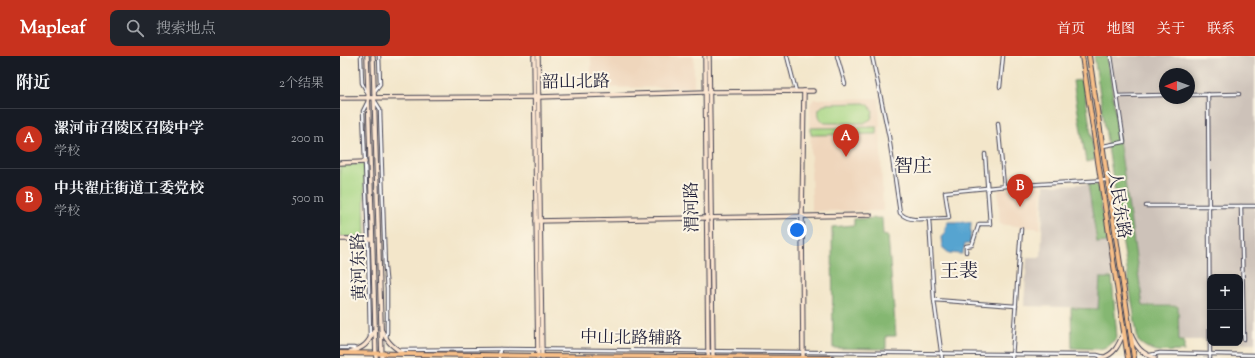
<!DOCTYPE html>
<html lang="zh">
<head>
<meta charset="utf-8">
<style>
  :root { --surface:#171b24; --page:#20242c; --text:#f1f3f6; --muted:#9ea1a6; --line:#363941; --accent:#c8321e }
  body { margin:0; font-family:"Sorts Mill Goudy","Noto Serif SC",serif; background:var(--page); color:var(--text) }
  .controls { position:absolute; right:12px; bottom:12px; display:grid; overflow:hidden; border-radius:8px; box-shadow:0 2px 6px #0003 }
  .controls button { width:36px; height:36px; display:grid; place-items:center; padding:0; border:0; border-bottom:1px solid var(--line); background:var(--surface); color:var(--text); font:20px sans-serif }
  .compass { position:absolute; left:819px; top:12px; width:36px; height:36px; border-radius:50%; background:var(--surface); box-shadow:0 2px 6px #0003; rotate:269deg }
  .you { position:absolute; left:457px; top:174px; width:14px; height:14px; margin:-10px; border:3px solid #fff; border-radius:50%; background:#1a73e8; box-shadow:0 0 0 6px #1a73e833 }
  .badge { display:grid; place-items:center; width:26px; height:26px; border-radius:50%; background:var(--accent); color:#fff; font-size:13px; font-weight:700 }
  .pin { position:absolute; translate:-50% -33px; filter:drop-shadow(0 1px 2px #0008) }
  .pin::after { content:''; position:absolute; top:21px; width:14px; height:12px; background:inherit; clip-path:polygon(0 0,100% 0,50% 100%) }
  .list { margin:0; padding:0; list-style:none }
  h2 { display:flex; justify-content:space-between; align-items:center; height:52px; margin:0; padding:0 16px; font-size:17px }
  h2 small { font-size:13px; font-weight:400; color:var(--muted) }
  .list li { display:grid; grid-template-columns:26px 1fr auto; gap:12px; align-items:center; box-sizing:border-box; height:60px; padding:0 16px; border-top:1px solid var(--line) }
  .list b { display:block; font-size:15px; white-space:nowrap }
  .list p { margin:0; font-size:13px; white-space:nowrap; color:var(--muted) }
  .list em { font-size:13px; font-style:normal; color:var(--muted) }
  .icon { flex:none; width:22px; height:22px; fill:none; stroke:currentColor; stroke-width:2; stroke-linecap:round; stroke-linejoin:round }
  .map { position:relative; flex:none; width:915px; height:302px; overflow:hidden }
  header { display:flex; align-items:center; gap:24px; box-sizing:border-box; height:56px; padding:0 20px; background:var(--accent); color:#fff }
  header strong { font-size:19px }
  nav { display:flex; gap:22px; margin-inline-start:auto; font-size:14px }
  .search { width:280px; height:36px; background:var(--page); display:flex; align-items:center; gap:10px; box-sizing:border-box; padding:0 14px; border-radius:8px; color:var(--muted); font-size:15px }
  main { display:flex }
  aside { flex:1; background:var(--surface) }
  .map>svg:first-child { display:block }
  .built { fill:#efd6bc }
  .industrial { fill:#cdc2b9; fill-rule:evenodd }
  .green { fill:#a7d684; stroke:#647c60 }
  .forest { fill:#85b772; stroke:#546c56 }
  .water { fill:#57a4d0; stroke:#3c6386 }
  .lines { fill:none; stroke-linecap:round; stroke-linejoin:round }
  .street-casing { stroke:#413f50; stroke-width:4.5 }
  .secondary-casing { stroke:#413f50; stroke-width:5.5 }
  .primary-casing { stroke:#413f50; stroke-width:6 }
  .street { stroke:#fff; stroke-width:2.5 }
  .secondary { stroke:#fbe5cf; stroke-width:3.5 }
  .primary { stroke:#f6be87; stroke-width:4 }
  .labels { text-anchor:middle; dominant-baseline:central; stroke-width:4; stroke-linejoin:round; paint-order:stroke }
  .street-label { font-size:17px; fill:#22223b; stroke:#fcf5e5 }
  .quarter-label { font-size:19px; fill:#22223b; stroke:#fcf5e5 }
</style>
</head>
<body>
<header>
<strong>Mapleaf</strong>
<div class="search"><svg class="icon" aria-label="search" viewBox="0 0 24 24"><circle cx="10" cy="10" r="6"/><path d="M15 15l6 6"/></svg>搜索地点</div>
<nav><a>首页</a><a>地图</a><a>关于</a><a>联系</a></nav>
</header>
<main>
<aside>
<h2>附近<small>2个结果</small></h2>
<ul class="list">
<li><span class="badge">A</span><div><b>漯河市召陵区召陵中学</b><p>学校</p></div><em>200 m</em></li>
<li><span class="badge">B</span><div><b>中共翟庄街道工委党校</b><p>学校</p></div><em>500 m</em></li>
</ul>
</aside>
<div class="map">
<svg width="915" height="302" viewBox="0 0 915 302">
  <rect width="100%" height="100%" fill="#fcf5e5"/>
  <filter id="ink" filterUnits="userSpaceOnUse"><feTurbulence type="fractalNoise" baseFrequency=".025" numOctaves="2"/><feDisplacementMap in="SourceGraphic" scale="8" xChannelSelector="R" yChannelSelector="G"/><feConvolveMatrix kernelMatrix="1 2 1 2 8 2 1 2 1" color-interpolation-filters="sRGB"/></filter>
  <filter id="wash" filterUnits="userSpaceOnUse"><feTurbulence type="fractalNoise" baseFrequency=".012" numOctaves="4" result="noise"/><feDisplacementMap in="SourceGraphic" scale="16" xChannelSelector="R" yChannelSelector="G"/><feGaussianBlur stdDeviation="0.9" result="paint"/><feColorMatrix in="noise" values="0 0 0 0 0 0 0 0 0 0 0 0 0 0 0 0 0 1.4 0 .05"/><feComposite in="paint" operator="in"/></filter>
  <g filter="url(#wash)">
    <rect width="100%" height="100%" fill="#f3e6ca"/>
    <g class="built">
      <path d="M251,0H354V31L251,32Z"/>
      <path d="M539,42L543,155H472L470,48L474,43Z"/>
      <path d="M702,130L700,173L660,168L658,134Z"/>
    </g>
    <g class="industrial">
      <path d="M768,0H915V287H900V221H870V284H839V249H803ZM825,18H849V42H825Z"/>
      <path d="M748,128L756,187H767L772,221L760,222L758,252L684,250L687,201H701L704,129Z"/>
    </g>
    <g class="green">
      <path d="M524,47L529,49L533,56L531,63L524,67H485C479,63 478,59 479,53L485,48Z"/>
      <path d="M537,71V78L471,79V72Z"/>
      <path d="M0,108H24L25,180L0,181Z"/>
    </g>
    <g class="forest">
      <path d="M754,0H767L803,250H838L839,285H844V295C825,295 813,299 798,285Z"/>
      <path d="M743,24L755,104L746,106L733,25Z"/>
      <path d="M748,128L757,129L758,130L767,186L757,187Z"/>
      <path d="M542,162L543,179L548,180L556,280H546V293L493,292L492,171L514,169V163Z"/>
      <path d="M760,222H772L777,282L766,291L760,293L732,292L731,252L758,253Z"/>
    </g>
    <path class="water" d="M608,166H631L630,188H625L623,196L622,198L609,197L602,191L601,181L605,177V172Z"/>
  </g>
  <g filter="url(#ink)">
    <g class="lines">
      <g class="street-casing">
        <g id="street">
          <path d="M21,0L22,27L27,36"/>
          <path d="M447,0L456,35"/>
          <path d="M497,0L505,28"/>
          <path d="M532,0L549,81L560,157C568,165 578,163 589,163"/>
          <path d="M660,31L663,0"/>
          <path d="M34,36L40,28L39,0"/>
          <path d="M868,38L870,302"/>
          <path d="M849,39L899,38"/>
          <path d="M777,40L825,39"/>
          <path d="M28,45L23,55L28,183L30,282"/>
          <path d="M35,45L40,53L45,212L47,233V276L46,283"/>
          <path d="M658,67L664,130"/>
          <path d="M763,90L784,86L771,0"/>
          <path d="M806,150H915"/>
          <path d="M901,150L904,283"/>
          <path d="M626,196V190L632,189L639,168H650L645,98"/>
          <path d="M594,244L676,250"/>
          <path d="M0,292H14L18,294"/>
          <path d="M59,294L160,293L757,299L764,301"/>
          <path d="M810,299L820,297L915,299"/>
          <path d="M159,302L160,293"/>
          <path d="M602,302L594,244L589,163L609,162L605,136L667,130L767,124"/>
          <path d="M672,302L681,173"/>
        </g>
      </g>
      <g class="secondary-casing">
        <g id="secondary">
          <path d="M27,0L36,302"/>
          <path d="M33,0L42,302"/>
          <path d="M194,0L198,302"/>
          <path d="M198,0L202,302"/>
          <path d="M365,0L368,296L369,302"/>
          <path d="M369,0L373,302"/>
          <path d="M0,42L198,41L365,36L473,35"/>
          <path d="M0,107L25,106"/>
          <path d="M196,165L530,159"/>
          <path d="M0,183H32"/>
          <path d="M42,275C48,287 54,292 65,298"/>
          <path d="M791,279C797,292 801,297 815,302"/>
          <path d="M10,296C24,292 28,288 34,275"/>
          <path d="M463,302L462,160L464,35"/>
          <path d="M761,302C775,299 779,288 784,276"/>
        </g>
      </g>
      <g class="primary-casing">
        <g id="primary">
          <path d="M742,0L788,302"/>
          <path d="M749,0L794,302"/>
          <path d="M0,297L202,300L492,302"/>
        </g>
      </g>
      <use href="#street" class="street"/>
      <use href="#secondary" class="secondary"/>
      <use href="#primary" class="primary"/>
    </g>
  </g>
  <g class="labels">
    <g class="street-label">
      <text transform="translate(236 27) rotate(-1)">韶山北路</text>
      <text transform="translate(778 149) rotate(81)">人民东路</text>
      <text transform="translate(353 151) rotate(-91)">渭河路</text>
      <text transform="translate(20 211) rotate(-92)">黄河东路</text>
      <text transform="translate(291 283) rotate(1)">中山北路辅路</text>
    </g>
    <g class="quarter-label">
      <text x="573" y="111">智庄</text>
      <text x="619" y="216">王裴</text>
    </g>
  </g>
</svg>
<div class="controls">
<button>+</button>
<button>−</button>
</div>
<svg class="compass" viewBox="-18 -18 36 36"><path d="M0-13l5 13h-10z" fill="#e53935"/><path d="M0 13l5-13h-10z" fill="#9ea1a6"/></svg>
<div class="you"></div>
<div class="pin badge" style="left:506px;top:101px">A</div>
<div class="pin badge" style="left:680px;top:151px">B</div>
</div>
</main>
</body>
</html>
